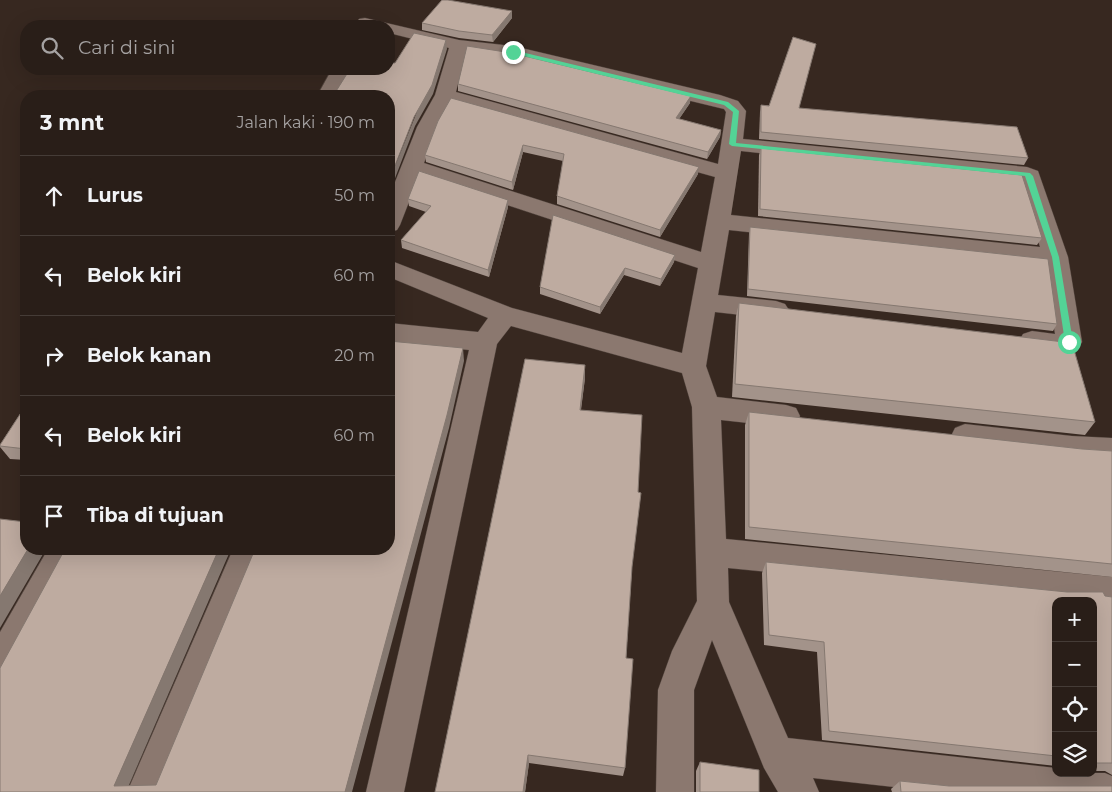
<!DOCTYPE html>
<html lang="id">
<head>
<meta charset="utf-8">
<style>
  :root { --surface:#291e18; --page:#312721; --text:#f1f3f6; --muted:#a5a2a2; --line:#453c37 }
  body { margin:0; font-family:Montserrat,sans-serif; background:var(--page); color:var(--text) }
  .controls { position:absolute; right:15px; bottom:15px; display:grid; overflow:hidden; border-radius:10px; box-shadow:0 5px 20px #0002 }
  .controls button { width:45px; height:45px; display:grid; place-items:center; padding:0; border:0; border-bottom:1px solid var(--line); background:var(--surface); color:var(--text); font:25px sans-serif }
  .stop { position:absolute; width:15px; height:15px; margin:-11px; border:4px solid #53d396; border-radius:50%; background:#fff }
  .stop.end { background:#53d396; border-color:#fff; box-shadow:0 1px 5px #0008 }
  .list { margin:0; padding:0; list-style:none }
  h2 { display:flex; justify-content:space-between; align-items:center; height:65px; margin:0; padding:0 20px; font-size:21px }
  h2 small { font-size:16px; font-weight:400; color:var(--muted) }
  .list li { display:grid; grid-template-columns:32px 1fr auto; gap:15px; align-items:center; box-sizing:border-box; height:80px; padding:0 20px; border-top:1px solid var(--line) }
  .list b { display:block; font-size:19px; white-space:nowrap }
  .list em { font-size:16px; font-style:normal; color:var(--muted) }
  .icon { flex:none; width:28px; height:28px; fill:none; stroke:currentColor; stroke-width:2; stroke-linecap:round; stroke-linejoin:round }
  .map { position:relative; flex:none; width:1112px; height:792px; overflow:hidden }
  .search { position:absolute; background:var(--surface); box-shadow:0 5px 20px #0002; left:20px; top:20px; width:375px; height:55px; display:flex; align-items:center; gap:12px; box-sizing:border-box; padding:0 18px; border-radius:20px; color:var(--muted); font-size:19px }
  .panel { position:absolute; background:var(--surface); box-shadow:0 5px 20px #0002; left:20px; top:90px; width:375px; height:465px; border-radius:20px }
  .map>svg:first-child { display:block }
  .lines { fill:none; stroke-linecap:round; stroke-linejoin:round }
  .minor-casing { stroke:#50433c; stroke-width:1 }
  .minor { fill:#8b786f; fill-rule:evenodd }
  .wall { fill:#a3938a }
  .shaded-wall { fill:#857870 }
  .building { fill:#beaba0; stroke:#857870 }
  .route { fill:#53d396 }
</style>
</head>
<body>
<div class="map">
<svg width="1112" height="792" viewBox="0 0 1112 792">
  <rect width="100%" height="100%" fill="#372820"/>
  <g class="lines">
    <g class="minor-casing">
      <g id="minor">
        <path d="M365,18L459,40L513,46L720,95L738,101L746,111L743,139L1027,167L1038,171L1068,257L1082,342L1078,349C1060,355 1041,353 1023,348L1019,341L1023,334L1032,331L1055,334L1045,264L729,230L718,295L776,301L785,304L789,310L785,316L776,319L715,312L706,366L717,397L786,405L796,408L800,416L796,424L786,427L721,420L726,539L1112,577V607L1093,605V601H1056L728,568L729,602L788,738L1056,768V773H1105L1112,776V792H939L813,778L819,792H778L764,768L712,640L694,690V792H656L658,690L672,651L697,601L692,407L682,373L511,326L497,344L404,792H366L469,350L389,341V323L478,332L488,318L389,277V260L512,308L682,353L698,268L419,176L400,225L397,230L389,232V197L417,127L435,95L449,48L389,33V26H354L359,19ZM466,51L513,58L724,109L726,112L718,164L456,92ZM451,103L715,177L701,252L424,163L437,127ZM741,151L1020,180L1040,247L731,215Z"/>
        <path d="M332,69H350L337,96H317Z"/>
        <path d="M965,424L1072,436L1112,438V462L1072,460L965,448L955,444L951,436L955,428Z"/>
        <path d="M48,549H81L12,677L0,682V632Z"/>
        <path d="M233,549H265L165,792H127Z"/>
      </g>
    </g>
    <use href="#minor" class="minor"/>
  </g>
  <g class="wall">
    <path d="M512,18L493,42L459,38L422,30V23Z"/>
    <path d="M458,84L690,103L679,119L721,130L720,137L707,159L458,91Z"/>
    <path d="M761,105L799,108L1028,158L1024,165L759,139L760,112Z"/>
    <path d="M438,121L698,174L660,237L557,204V196L563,161L523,152L513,190L426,162L425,155Z"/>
    <path d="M761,148L1042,238L1037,245L758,216L759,155Z"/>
    <path d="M408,199L508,207L489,277L402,248L401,240L426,212L409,206Z"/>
    <path d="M750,227L1057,324L1053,331L747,296L749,234Z"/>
    <path d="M675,255L674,262L660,286L624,275L600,314L540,294V287Z"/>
    <path d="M739,303L1095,422L1085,435L732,397L736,316Z"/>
    <path d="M585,365V378L581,410L632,567L626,658L625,768L623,776L529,763L525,792H435Z"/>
    <path d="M26,405V460L10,459L0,447V445Z"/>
    <path d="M749,412L1082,449L1112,451V577L745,539V425Z"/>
    <path d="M766,562L1112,597V775L1105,771H1093V601H1056V766L822,740L817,652L764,645L762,573Z"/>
    <path d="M700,762L759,792H696V771Z"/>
    <path d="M900,781L949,786L1112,792H892L891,789Z"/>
  </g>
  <g class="shaded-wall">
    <path d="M512,11V18L493,42L492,35Z"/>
    <path d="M446,40L447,49L433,94L415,126L389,194V181Z"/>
    <path d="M691,96L690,103L675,125L676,118Z"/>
    <path d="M721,130L720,137L707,159L708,152Z"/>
    <path d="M523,145V152L513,190L512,182Z"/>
    <path d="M699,167L698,174L660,237V230Z"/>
    <path d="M508,200V207L489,277L488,270Z"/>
    <path d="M675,255L674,262L660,286L661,279Z"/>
    <path d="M625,268L624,275L600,314V307Z"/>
    <path d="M463,348L464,361L449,428L352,792H345Z"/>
    <path d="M585,365V378L579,423L580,410Z"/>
    <path d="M28,549H46L0,628V596Z"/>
    <path d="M219,549H231L126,792L114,786Z"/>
    <path d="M528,755L529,763L525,792H523Z"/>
  </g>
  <g class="building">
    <path d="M442,0H448L512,11L492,35L459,31L422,23Z"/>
    <path d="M414,33L446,40L432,85L414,117L389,181V96H333L350,69H389V63H395Z"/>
    <path d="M793,37L816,44L799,108L1017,127L1028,158L761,132V105L769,106Z"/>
    <path d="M467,46L512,53L691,96L676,118L721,130L708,152L458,84Z"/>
    <path d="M451,98L699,167L660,230L557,196L564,154L523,145L512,182L425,155L438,121Z"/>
    <path d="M761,148L1022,175L1042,238L760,209Z"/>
    <path d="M419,171L508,200L488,270L401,240L431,206L408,199Z"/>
    <path d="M553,215L675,255L661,279L625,268L600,307L540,287Z"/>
    <path d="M750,227L1048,259L1057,324L748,289Z"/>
    <path d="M739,303L1072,343L1095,422L735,384Z"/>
    <path d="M389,341L463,348L447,415L345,792H0V668L65,549H219L114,786L156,785L255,549H389Z"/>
    <path d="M525,359L585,365L580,410L642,415L638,492L641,493L632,567L626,658L633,659L625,768L528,755L523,792H435Z"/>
    <path d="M26,405V449L0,446V445Z"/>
    <path d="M749,412L1082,449L1112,451V564L749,527Z"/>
    <path d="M0,519L26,522V549H28L0,596Z"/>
    <path d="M766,562L1067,592H1103L1105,596L1112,597V763H1093V601H1056V756L829,731L824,642L769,635Z"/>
    <path d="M700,762L759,770V792H700Z"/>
    <path d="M900,781L949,786H1112V792H901Z"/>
  </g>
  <path class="route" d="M513,50L728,102L739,111L736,143L1030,173L1033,176L1059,257L1073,342L1069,345L1065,342L1052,257L1025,176L732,146L729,144L733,112L724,105L511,53Z"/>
</svg>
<div class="controls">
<button>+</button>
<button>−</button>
<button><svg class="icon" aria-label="locate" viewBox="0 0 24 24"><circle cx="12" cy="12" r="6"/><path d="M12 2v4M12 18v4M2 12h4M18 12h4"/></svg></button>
<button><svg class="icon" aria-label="layers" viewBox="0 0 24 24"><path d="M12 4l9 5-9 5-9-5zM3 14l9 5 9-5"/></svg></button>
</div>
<div class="stop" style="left:1069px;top:342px"></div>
<div class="stop end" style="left:513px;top:52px"></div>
<div class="search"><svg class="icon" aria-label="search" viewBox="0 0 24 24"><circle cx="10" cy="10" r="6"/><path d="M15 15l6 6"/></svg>Cari di sini</div>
<section class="panel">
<h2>3 mnt<small>Jalan kaki · 190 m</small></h2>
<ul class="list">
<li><svg class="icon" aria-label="ahead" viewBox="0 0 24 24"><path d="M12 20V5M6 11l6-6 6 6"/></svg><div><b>Lurus</b></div><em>50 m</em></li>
<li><svg class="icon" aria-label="left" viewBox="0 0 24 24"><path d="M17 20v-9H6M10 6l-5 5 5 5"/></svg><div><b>Belok kiri</b></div><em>60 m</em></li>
<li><svg class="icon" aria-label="right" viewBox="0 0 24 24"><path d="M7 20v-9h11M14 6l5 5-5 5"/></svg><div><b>Belok kanan</b></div><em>20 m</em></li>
<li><svg class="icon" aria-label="left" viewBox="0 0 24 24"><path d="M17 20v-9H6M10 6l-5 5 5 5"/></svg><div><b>Belok kiri</b></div><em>60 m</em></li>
<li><svg class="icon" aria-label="arrive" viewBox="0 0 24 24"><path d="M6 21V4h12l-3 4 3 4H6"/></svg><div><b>Tiba di tujuan</b></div></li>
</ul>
</section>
</div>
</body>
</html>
